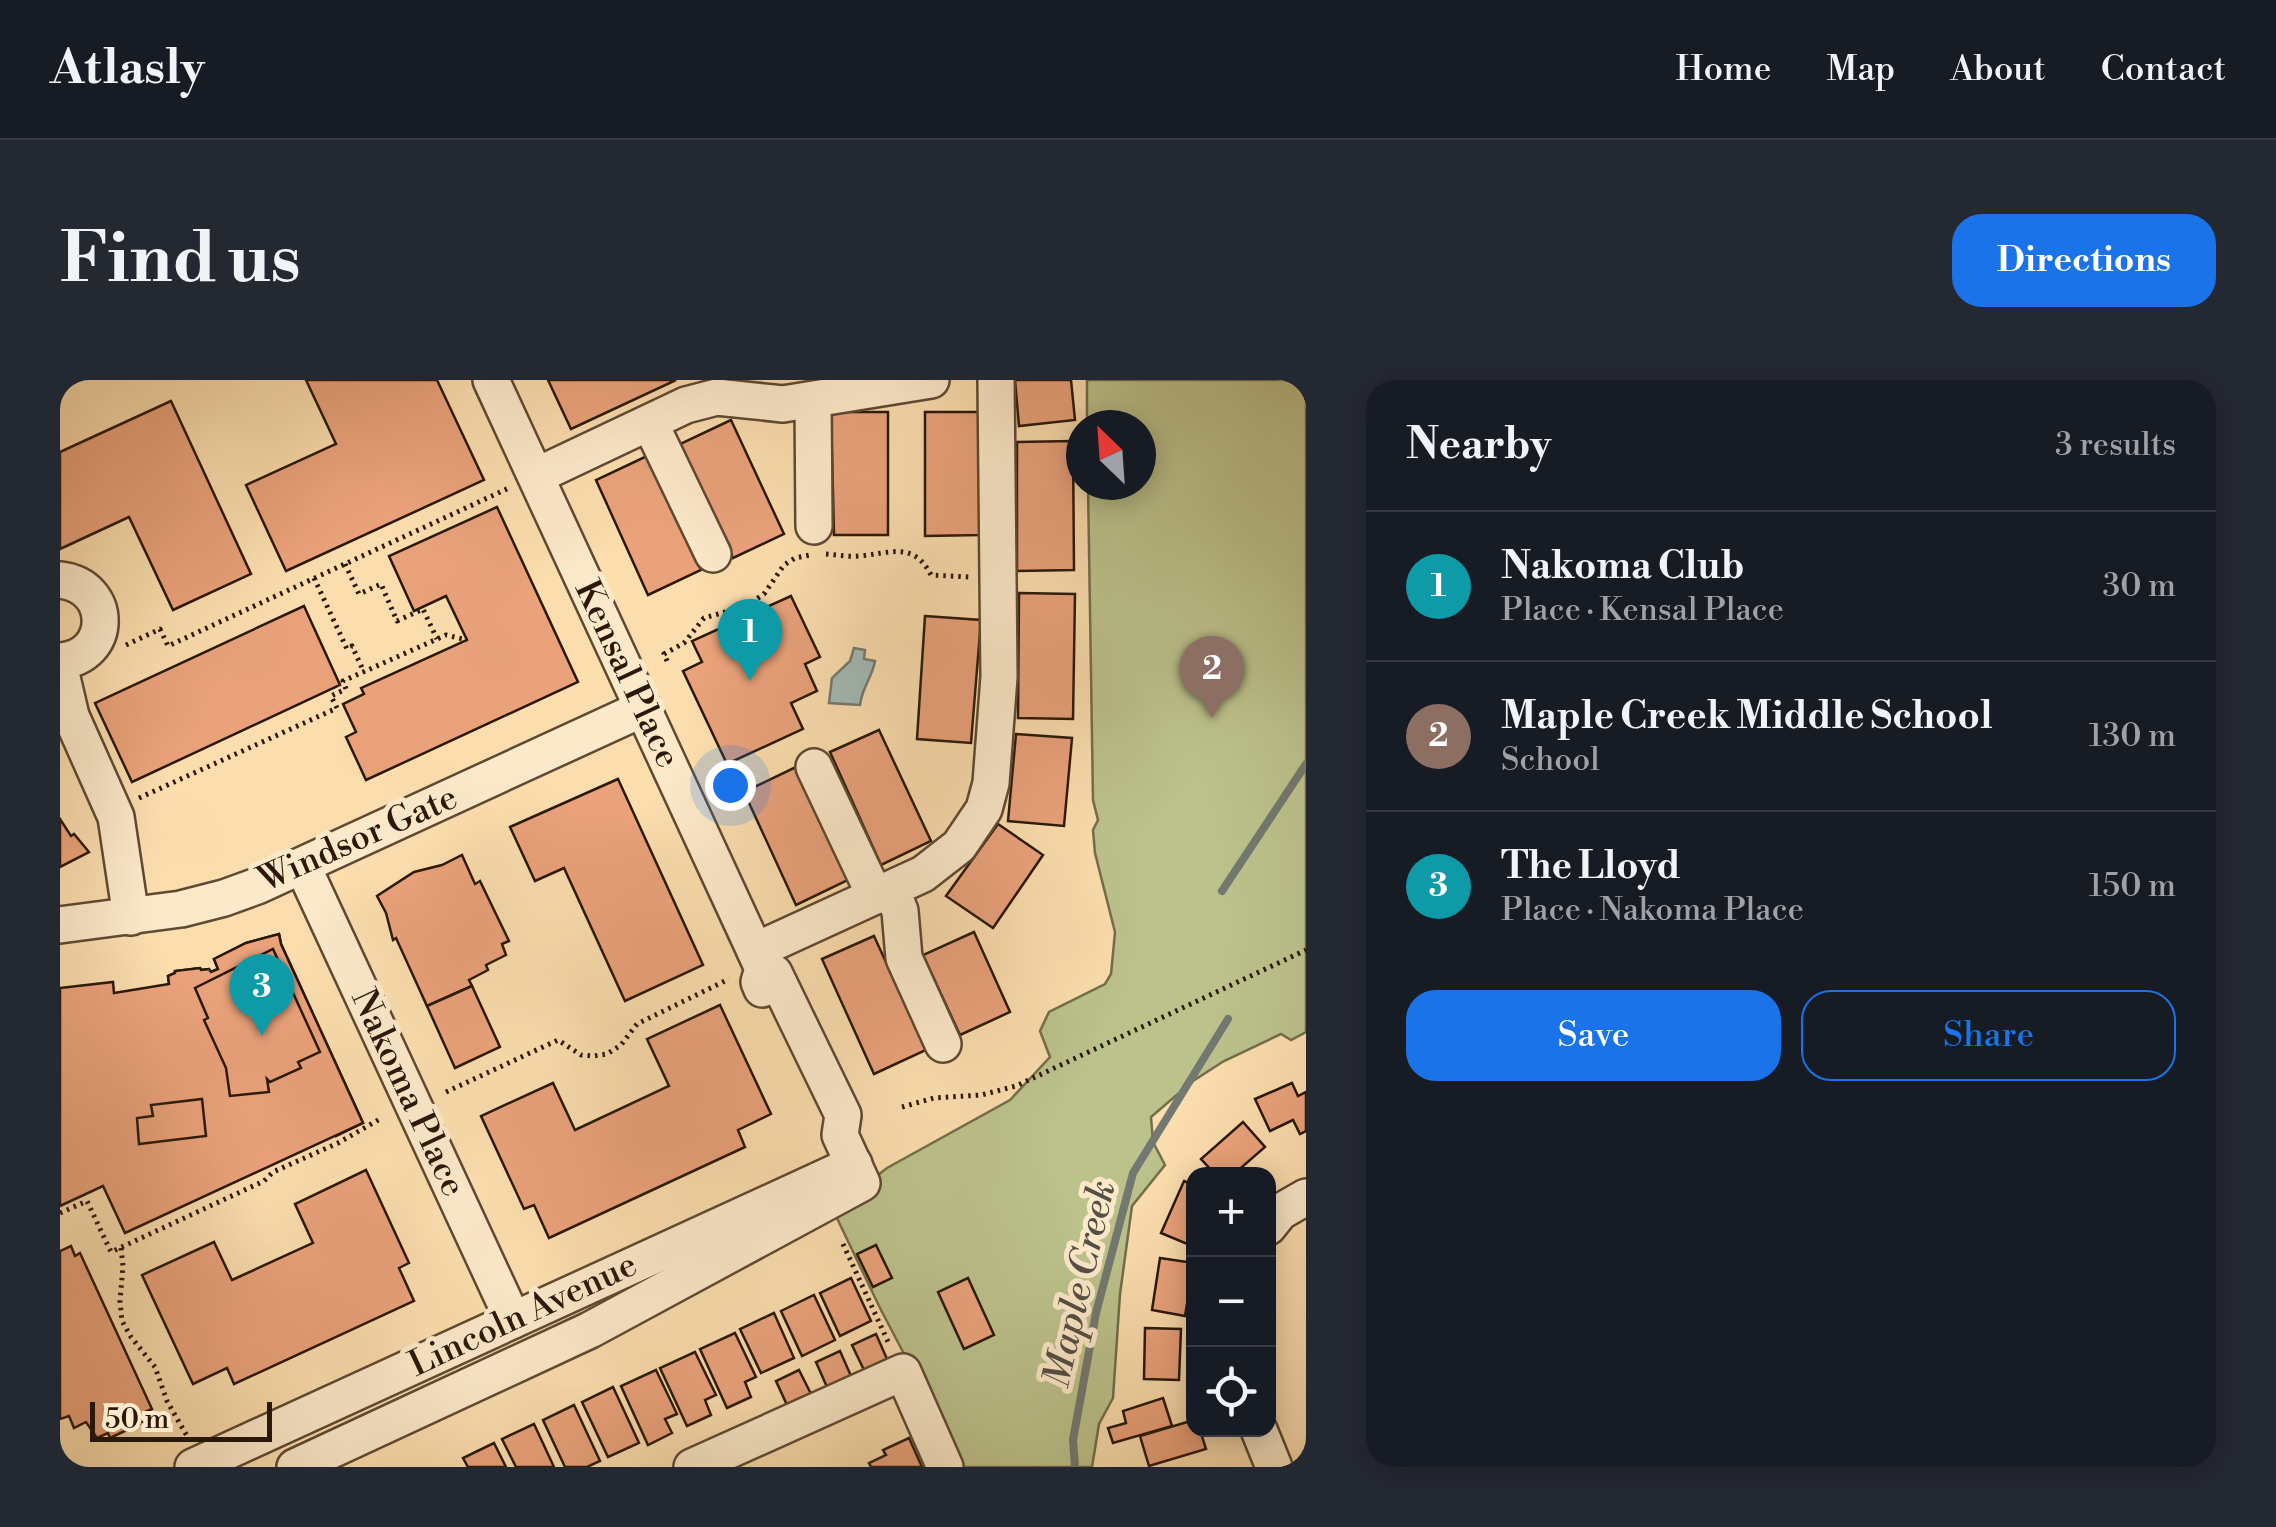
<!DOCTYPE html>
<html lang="en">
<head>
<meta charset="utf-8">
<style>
  :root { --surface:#171b24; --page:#242831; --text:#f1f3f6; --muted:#9ea1a6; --line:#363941; --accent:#1a73e8 }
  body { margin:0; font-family:"Libre Bodoni",serif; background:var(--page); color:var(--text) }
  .controls { position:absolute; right:30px; bottom:30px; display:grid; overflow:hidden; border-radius:20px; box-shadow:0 5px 25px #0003 }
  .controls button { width:90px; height:90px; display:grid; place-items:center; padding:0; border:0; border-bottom:2px solid var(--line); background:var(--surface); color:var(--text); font:50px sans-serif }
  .compass { position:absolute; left:1006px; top:30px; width:90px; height:90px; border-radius:50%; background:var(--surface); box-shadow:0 5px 25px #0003; rotate:335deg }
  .scale { position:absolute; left:30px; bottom:25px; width:182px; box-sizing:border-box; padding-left:10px; border:5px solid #2a1809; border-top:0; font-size:28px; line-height:35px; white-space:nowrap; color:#2a1809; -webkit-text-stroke:8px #fce9ca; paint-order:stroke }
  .you { position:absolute; left:670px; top:405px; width:35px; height:35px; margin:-25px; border:8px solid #fff; border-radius:50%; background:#1a73e8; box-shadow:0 0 0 15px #1a73e833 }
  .badge { display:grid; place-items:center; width:65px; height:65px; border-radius:50%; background:var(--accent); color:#fff; font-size:32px; font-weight:700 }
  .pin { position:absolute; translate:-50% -82px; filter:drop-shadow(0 2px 5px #0008) }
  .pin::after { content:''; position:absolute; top:52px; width:35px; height:30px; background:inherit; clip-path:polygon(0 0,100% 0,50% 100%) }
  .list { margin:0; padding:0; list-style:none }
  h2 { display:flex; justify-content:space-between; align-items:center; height:130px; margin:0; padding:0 40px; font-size:42px }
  h2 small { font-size:32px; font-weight:400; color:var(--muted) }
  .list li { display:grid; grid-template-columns:65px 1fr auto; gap:30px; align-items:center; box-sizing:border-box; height:150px; padding:0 40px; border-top:2px solid var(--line) }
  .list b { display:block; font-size:38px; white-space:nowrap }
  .list p { margin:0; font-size:32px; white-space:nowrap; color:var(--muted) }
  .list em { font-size:32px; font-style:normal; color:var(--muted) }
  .actions { display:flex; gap:20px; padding:30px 40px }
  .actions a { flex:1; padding:22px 0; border:2px solid var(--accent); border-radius:30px; text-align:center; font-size:35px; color:var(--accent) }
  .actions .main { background:var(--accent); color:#fff }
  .icon { flex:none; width:55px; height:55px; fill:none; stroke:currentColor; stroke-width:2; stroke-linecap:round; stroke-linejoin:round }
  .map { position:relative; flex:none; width:1246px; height:1087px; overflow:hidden; border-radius:30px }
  header { display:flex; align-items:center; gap:60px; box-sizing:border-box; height:140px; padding:0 50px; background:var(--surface); border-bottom:2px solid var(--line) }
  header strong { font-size:48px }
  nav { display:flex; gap:55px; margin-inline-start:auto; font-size:35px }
  .intro { display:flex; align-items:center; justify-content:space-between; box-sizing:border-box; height:240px; padding:0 60px }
  h1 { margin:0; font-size:70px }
  .button { padding:25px 45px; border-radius:30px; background:var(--accent); color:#fff; font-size:35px; font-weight:700 }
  main { display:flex; gap:60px; padding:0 60px }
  aside { flex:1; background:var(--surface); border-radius:30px; box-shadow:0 5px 25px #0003 }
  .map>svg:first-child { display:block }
  .green { fill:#bcc28c; stroke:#736d4a; stroke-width:2.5 }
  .water { fill:#a3b9b5; stroke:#737970; stroke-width:2.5 }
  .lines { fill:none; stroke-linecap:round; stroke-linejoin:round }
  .stream { stroke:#737970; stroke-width:8 }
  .building { fill:#eaa27b; stroke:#2a1809; stroke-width:2.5 }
  .minor-casing { stroke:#5e4932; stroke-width:40 }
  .path { stroke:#2a1809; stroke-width:5; stroke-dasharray:2.5 5; stroke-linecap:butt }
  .minor { stroke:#fce9ca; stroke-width:35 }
  .labels { text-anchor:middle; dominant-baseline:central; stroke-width:10; stroke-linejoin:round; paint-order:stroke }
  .street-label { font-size:35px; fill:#2a1809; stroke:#fce9ca }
  .water-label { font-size:38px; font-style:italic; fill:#545045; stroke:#fce9ca }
</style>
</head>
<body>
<header>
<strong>Atlasly</strong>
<nav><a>Home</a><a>Map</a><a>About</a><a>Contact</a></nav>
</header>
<div class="intro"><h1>Find us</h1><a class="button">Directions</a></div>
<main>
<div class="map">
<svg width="1246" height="1087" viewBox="0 0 1246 1087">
  <rect width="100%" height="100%" fill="#fbddae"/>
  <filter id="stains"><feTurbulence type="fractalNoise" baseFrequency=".002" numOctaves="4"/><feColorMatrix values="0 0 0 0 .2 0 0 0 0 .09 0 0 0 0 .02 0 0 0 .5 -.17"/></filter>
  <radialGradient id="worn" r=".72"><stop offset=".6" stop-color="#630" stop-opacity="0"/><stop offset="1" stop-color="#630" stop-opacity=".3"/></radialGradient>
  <path class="green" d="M1027,0H1246V652L1231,660L1221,654L1164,681L1133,701L1091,737L1093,762L1105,785L1072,826L1060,914L1053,1018L1039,1044L1032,1087H903L819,926L775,834L796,812L827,788L950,720L990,677L980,651L989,632L1045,604L1051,594L1055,552L1035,473L1033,450L1038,440L1033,420L1028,105H1081V45H1027Z"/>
  <path class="water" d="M794,268L805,270L804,279L815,281C812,298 802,307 800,325L769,323L772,298L790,281Z"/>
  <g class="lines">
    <g class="stream">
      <path d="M1162,511L1246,384"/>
      <path d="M1015,1087L1013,1060L1036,933L1073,793L1168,639"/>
    </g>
  </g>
  <g class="building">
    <path d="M246,0H377L424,100L226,191L186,105L276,64Z"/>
    <path d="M488,0H616L511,49Z"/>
    <path d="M955,0H1011L1015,40L959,46Z"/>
    <path d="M111,21L191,194L113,230L69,137L0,169V72Z"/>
    <path d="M771,32H828V155H774Z"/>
    <path d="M865,32H920L922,155L865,156Z"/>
    <path d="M671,40L724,154L673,178L620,64Z"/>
    <path d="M1013,61L1014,190L957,191V62Z"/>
    <path d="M587,76L641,190L588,215L536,100Z"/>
    <path d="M437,127L518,302L306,400L286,357L296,352L283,324L304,314L301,308L407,260L386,216L354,231L329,176Z"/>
    <path d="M959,213L1015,214L1013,339L958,338Z"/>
    <path d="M731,216L760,277L745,284L757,311L731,323L743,349L667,384L623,291L642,282L632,261Z"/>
    <path d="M244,226L280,305L72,402L35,323Z"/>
    <path d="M865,236L921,240L911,363L857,359Z"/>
    <path d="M819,350L871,461L821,485L770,372Z"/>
    <path d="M956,354L1012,358L1004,446L948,441Z"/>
    <path d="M736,387L788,500L736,525L684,412Z"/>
    <path d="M558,399L643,585L565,621L504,488L475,501L450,447Z"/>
    <path d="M0,439L11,456L14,454L29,472L0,487Z"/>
    <path d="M938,444L983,475L933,548L886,516Z"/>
    <path d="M402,475L415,504L420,501L449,561L442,564L446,575L426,585L428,590L409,600L412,606L367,626L336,558L333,560L326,533L317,516L354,492L382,485Z"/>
    <path d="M914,552L950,632L900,655L863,575Z"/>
    <path d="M219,554L221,564L303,743L276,756L241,681L238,682L241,688L210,702L207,699L209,712L170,716L166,688L143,639L134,643L123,617L111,618L108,596L115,593V591L140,588L141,590L149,589L151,592L158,589L154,579L186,563Z"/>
    <path d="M219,554L221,564L303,743L65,853L43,806L0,826V608L53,602L54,613L109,604L108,596L115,593V591L140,588L141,590L149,589L151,592L158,589L154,579L186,563Z"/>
    <path d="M814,556L866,670L814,694L762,579Z"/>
    <path d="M213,569L260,672L238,682L241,688L210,702L207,699L209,712L170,716L166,688L144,640L148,638L135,608Z"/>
    <path d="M412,606L440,667L395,688L367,626Z"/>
    <path d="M660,625L711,734L678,750L685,767L489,858L474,825L464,829L421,736L493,703L515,750L609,706L587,659Z"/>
    <path d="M1232,703L1238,716L1246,712V751L1240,754L1233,740L1210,751L1195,719Z"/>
    <path d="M142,719L146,756L79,764L77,738L93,736L91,725Z"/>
    <path d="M1183,742L1205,767L1174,794H1155L1141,779Z"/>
    <path d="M306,790L349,883L339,888L354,921L174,1004L167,988L133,1004L82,895L154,862L172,900L253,863L235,824Z"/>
    <path d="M1124,801L1134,805L1132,866L1101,853Z"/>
    <path d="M816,865L832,898L813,907L797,874Z"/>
    <path d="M11,866L15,876L20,873L92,1029L78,1035L82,1043L50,1058L48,1053L37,1058L26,1042L14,1048L9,1036L0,1039V871Z"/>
    <path d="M1100,878L1134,883L1125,936L1092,930Z"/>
    <path d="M791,898L811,941L780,956L760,913Z"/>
    <path d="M908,898L934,955L904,969L878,912Z"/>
    <path d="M754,915L775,960L742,976L721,931Z"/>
    <path d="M714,933L734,978L701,993L680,949Z"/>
    <path d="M1085,948L1121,949L1119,1000L1084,999Z"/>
    <path d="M675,953L696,997L685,1002L691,1017L667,1028L640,969Z"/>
    <path d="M816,954L827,979L804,990L792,965Z"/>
    <path d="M780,971L791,996L767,1007L756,982Z"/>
    <path d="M635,972L656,1015L645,1020L651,1035L627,1046L600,988Z"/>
    <path d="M596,990L617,1034L605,1039L612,1053L588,1065L561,1006Z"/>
    <path d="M739,990L751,1014L727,1025L716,1001Z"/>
    <path d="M553,1007L579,1063L548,1077L522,1022Z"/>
    <path d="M1103,1018L1112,1046L1053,1063L1048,1048L1066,1043L1063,1031Z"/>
    <path d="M514,1025L540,1081L527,1087H505L483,1040Z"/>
    <path d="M1134,1040V1050H1140L1146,1069L1089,1086L1080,1056Z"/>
    <path d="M474,1044L494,1087H456L442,1059Z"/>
    <path d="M849,1058L862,1087H811L809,1083L826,1075L823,1070Z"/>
    <path d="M434,1063L446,1087H408L403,1078Z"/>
  </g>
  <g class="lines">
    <g class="minor-casing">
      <g id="minor">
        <path d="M431,0L695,571L703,589L699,602L702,609"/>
        <path d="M753,20L754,146"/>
        <path d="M590,43L653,174"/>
        <path d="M476,96L626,25L657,17L723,24L871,0"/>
        <path d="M0,200C54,206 53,277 0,281"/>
        <path d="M0,289L11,336L56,437L71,537"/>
        <path d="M754,387L815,516"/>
        <path d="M243,487L453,940"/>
        <path d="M831,509L840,531L844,578L883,664"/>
        <path d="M0,545L121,529L164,518L197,506L582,329"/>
        <path d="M695,571L863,494L899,466L924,429L931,403L939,297L936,0"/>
        <path d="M1208,847L1220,832L1246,817"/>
        <path d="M1199,1050L1214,1087"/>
        <path d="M133,1087L794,784"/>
        <path d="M235,1087L530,950L802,803L780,755L783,735L714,593L703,589"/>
        <path d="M632,1087L843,992L885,1087"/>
      </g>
    </g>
    <g class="path">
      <path d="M766,174C777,175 788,177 799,176C829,174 853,160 871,195L909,197"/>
      <path d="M285,184L299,214L321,204L337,241L363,229L377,259"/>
      <path d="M254,198L287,269L292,266L304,292"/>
      <path d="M66,265L100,249L108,266L451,107"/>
      <path d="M607,281L604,274L624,263L644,238L686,226L704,214L724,185L735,178L750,175"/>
      <path d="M79,418L277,328L271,316L286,309L283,301L386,255L407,260"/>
      <path d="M386,712L498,660L521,675L533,676L547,674L561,665L577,644L669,599"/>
      <path d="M842,727L874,718L921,715L956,706L1246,570"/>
      <path d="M0,833L27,821L51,872L204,801L213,792L278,763L320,739"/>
      <path d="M783,864L830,966"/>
      <path d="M61,868L63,886L60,921L62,941L71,957L95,987L107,1021L127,1056"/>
    </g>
    <use href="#minor" class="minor"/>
  </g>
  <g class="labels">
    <g class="street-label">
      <text transform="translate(567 294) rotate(65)">Kensal Place</text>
      <text transform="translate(298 459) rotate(-24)">Windsor Gate</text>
      <text transform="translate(348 713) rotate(65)">Nakoma Place</text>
      <text transform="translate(463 935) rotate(-25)">Lincoln Avenue</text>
    </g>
    <g class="water-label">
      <text transform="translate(1020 904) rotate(-77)">Maple Creek</text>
    </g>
  </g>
  <rect width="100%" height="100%" filter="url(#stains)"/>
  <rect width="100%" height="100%" fill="url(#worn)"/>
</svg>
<div class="controls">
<button>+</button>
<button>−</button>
<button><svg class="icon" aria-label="locate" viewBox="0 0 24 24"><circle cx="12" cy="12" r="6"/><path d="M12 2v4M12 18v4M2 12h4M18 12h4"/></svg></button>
</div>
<svg class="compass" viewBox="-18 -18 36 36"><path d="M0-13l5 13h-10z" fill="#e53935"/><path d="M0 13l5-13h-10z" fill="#9ea1a6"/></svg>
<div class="scale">50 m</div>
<div class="you"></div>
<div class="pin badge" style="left:690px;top:301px;background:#0f9aa8">1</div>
<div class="pin badge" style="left:1152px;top:338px;background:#8d6e63">2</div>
<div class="pin badge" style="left:202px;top:656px;background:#0f9aa8">3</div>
</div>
<aside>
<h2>Nearby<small>3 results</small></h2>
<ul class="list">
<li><span class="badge" style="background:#0f9aa8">1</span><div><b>Nakoma Club</b><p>Place · Kensal Place</p></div><em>30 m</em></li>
<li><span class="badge" style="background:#8d6e63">2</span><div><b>Maple Creek Middle School</b><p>School</p></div><em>130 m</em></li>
<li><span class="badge" style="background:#0f9aa8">3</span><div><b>The Lloyd</b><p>Place · Nakoma Place</p></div><em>150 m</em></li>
</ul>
<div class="actions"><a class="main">Save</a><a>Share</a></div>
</aside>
</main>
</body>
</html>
